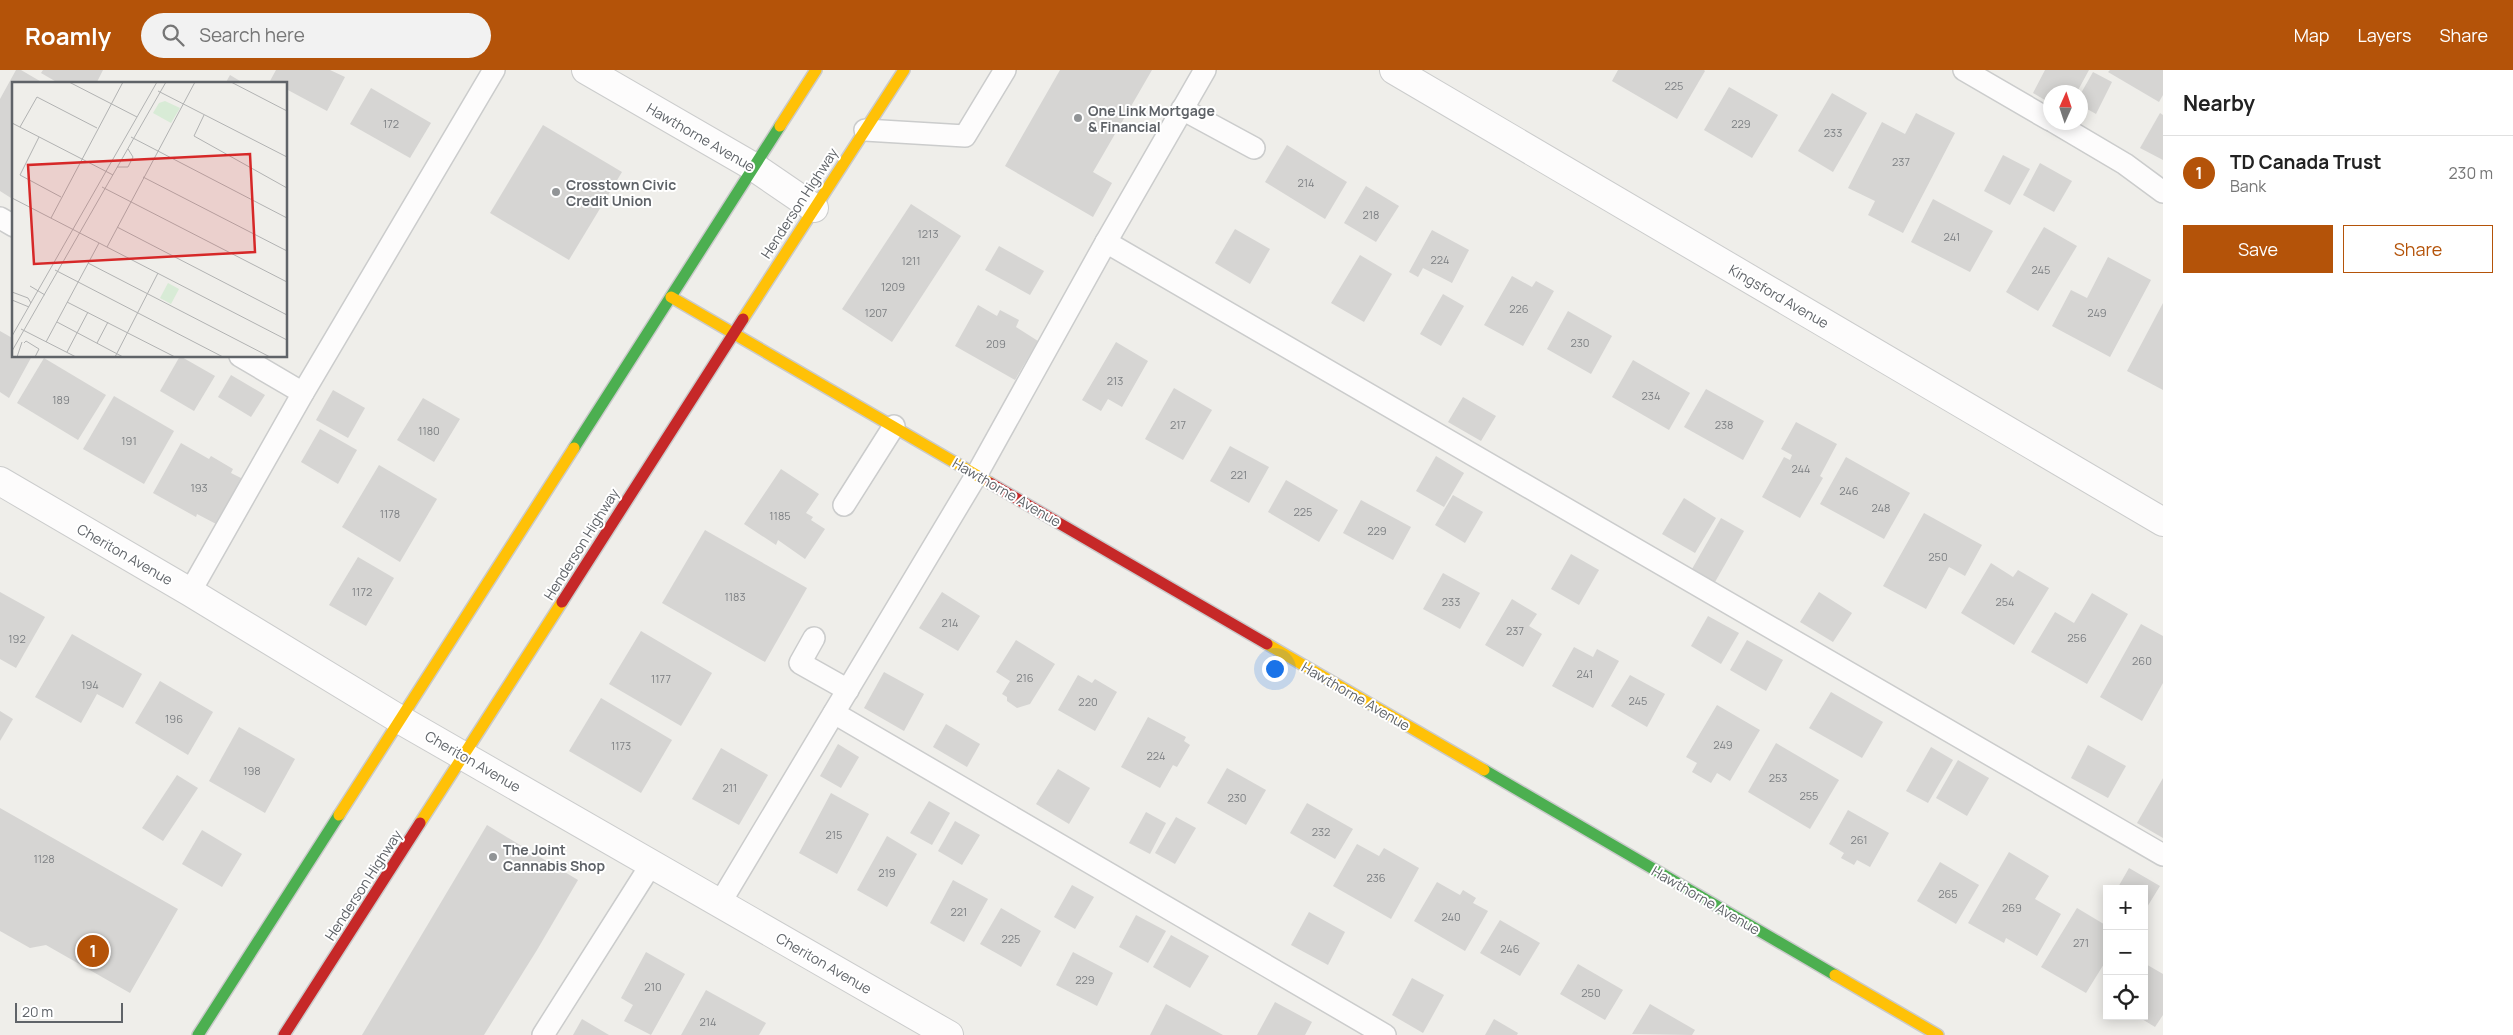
<!DOCTYPE html>
<html lang="en">
<head>
<meta charset="utf-8">
<style>
  :root { --surface:#fff; --page:#f2f2f2; --text:#222; --muted:#767676; --line:#e0e0e0; --accent:#b45309 }
  body { margin:0; font-family:Manrope,sans-serif; background:var(--page); color:var(--text) }
  .controls { position:absolute; right:15px; bottom:15px; display:grid; overflow:hidden; border-radius:0px; box-shadow:0 2px 12px #0003 }
  .controls button { width:45px; height:45px; display:grid; place-items:center; padding:0; border:0; border-bottom:1px solid var(--line); background:var(--surface); color:var(--text); font:25px sans-serif }
  .compass { position:absolute; left:2043px; top:15px; width:45px; height:45px; border-radius:50%; background:var(--surface); box-shadow:0 2px 12px #0003; rotate:3deg }
  .scale { position:absolute; left:15px; bottom:12px; width:108px; box-sizing:border-box; padding-left:5px; border:2px solid #5f6368; border-top:0; font-size:14px; line-height:18px; white-space:nowrap; color:#5f6368; -webkit-text-stroke:4px #fff; paint-order:stroke }
  .you { position:absolute; left:1274px; top:598px; width:18px; height:18px; margin:-12px; border:4px solid #fff; border-radius:50%; background:#1a73e8; box-shadow:0 0 0 8px #1a73e833 }
  .badge { display:grid; place-items:center; width:32px; height:32px; border-radius:50%; background:var(--accent); color:#fff; font-size:16px; font-weight:700 }
  .pin { position:absolute; translate:-50% -50%; border:2px solid #fff; box-shadow:0 1px 5px #0006 }
  .list { margin:0; padding:0; list-style:none }
  h2 { display:flex; justify-content:space-between; align-items:center; height:65px; margin:0; padding:0 20px; font-size:21px }
  h2 small { font-size:16px; font-weight:400; color:var(--muted) }
  .list li { display:grid; grid-template-columns:32px 1fr auto; gap:15px; align-items:center; box-sizing:border-box; height:75px; padding:0 20px; border-top:1px solid var(--line) }
  .list b { display:block; font-size:19px; white-space:nowrap }
  .list p { margin:0; font-size:16px; white-space:nowrap; color:var(--muted) }
  .list em { font-size:16px; font-style:normal; color:var(--muted) }
  .actions { display:flex; gap:10px; padding:15px 20px }
  .actions a { flex:1; padding:11px 0; border:1px solid var(--accent); border-radius:0px; text-align:center; font-size:18px; color:var(--accent) }
  .actions .main { background:var(--accent); color:#fff }
  .icon { flex:none; width:28px; height:28px; fill:none; stroke:currentColor; stroke-width:2; stroke-linecap:round; stroke-linejoin:round }
  .map { position:relative; flex:none; width:2163px; height:965px; overflow:hidden }
  header { display:flex; align-items:center; gap:30px; box-sizing:border-box; height:70px; padding:0 25px; background:var(--accent); color:#fff }
  header strong { font-size:24px }
  nav { display:flex; gap:28px; margin-inline-start:auto; font-size:18px }
  .search { width:350px; height:45px; background:var(--page); display:flex; align-items:center; gap:12px; box-sizing:border-box; padding:0 18px; border-radius:28px; color:var(--muted); font-size:19px }
  main { display:flex }
  aside { flex:1; background:var(--surface) }
  .map>svg:first-child { display:block }
  .building { fill:#d6d5d3 }
  .lines { fill:none; stroke-linecap:round; stroke-linejoin:round }
  .lane-casing { stroke:#cbcccc; stroke-width:24 }
  .street-casing { stroke:#cbcccc; stroke-width:30 }
  .fast-casing { stroke:#cacacb; stroke-width:14 }
  .slow-casing { stroke:#cacacb; stroke-width:14 }
  .jam-casing { stroke:#cacacb; stroke-width:14 }
  .lane { stroke:#fdfcfc; stroke-width:21 }
  .street { stroke:#fdfcfc; stroke-width:28 }
  .fast { stroke:#4caf50; stroke-width:11 }
  .slow { stroke:#ffc107; stroke-width:11 }
  .jam { stroke:#c62828; stroke-width:11 }
  .poi-dot { fill:#919496; stroke:#fff; stroke-width:2 }
  .labels { text-anchor:middle; dominant-baseline:central; stroke-width:4; stroke-linejoin:round; paint-order:stroke }
  .number-label { font-size:11px; fill:#7e8184 }
  .poi-label { font-size:14px; font-weight:bold; fill:#5f6368; stroke:#fff; text-anchor:start }
  .street-label { font-size:14px; fill:#5f6368; stroke:#fff }
  .inset-road { fill:none; stroke:#b1b2b2; stroke-width:1 }
  .view { fill:#d62828; fill-opacity:0.15; stroke:#d62828; stroke-width:2.5 }
  .inset-edge { fill:none; stroke:#5f6368; stroke-width:2.5 }
</style>
</head>
<body>
<header>
<strong>Roamly</strong>
<div class="search"><svg class="icon" aria-label="search" viewBox="0 0 24 24"><circle cx="10" cy="10" r="6"/><path d="M15 15l6 6"/></svg>Search here</div>
<nav><a>Map</a><a>Layers</a><a>Share</a></nav>
</header>
<main>
<div class="map">
<svg width="2163" height="965" viewBox="0 0 2163 965">
  <rect width="100%" height="100%" fill="#efeeea"/>
  <g class="building">
    <path d="M16,0H21L45,14H14V124L11,128L0,121V29Z"/>
    <path d="M43,0H103L96,14H60L41,3Z"/>
    <path d="M276,0H330L345,7L327,41L286,19V14H276L270,11Z"/>
    <path d="M1060,0H1152L1093,102L1112,113L1093,147L1005,96Z"/>
    <path d="M1618,0H1704L1705,1L1677,49L1612,11Z"/>
    <path d="M2045,0H2089L2077,22H2050V33L2033,23Z"/>
    <path d="M2110,0H2163V25L2159,32L2108,2Z"/>
    <path d="M2093,2L2112,12L2096,44L2080,35V25Z"/>
    <path d="M230,5L245,14H225Z"/>
    <path d="M1729,17L1778,45L1752,88L1704,60Z"/>
    <path d="M371,18L431,53L410,88L350,54Z"/>
    <path d="M1832,23L1867,43L1833,102L1798,81Z"/>
    <path d="M1916,43L1955,63L1903,163L1868,145L1875,131L1848,118L1882,52L1905,64Z"/>
    <path d="M2160,43L2163,45V90L2140,78Z"/>
    <path d="M543,55L622,102L569,190L490,143Z"/>
    <path d="M1287,75L1347,112L1325,149L1265,112Z"/>
    <path d="M2003,85L2030,99L2010,135L1984,121Z"/>
    <path d="M2040,93L2072,111L2054,142L2023,125Z"/>
    <path d="M1366,116L1399,136L1376,172L1344,153Z"/>
    <path d="M1933,129L1993,161L1970,202L1911,172Z"/>
    <path d="M911,134L961,166L892,272L842,239Z"/>
    <path d="M2044,157L2077,176L2038,241L2006,222Z"/>
    <path d="M1235,159L1270,179L1250,214L1215,193Z"/>
    <path d="M1432,160L1469,180L1452,213L1423,198L1418,207L1409,202Z"/>
    <path d="M999,176L1044,201L1030,225L985,200Z"/>
    <path d="M1360,185L1392,204L1364,252L1331,233Z"/>
    <path d="M2108,187L2151,210L2110,287L2052,256L2071,220L2087,228Z"/>
    <path d="M1512,206L1532,217L1536,211L1554,221L1523,276L1484,255Z"/>
    <path d="M1443,224L1464,236L1441,276L1420,264Z"/>
    <path d="M2163,233V320L2127,301Z"/>
    <path d="M978,235L997,246L1000,240L1019,250L1016,257L1038,271L1015,310L955,276Z"/>
    <path d="M1568,241L1612,266L1591,304L1547,279Z"/>
    <path d="M0,261L14,269V286H32L9,328L0,322Z"/>
    <path d="M1116,272L1148,291L1122,337L1108,329L1101,341L1082,330Z"/>
    <path d="M180,286L215,306L194,341L160,321Z"/>
    <path d="M44,288L106,325L78,370L17,333Z"/>
    <path d="M1633,290L1690,323L1669,360L1612,327Z"/>
    <path d="M231,305L265,325L251,347L218,327Z"/>
    <path d="M1174,318L1212,340L1183,390L1145,369Z"/>
    <path d="M1706,319L1764,351L1743,390L1684,357Z"/>
    <path d="M333,320L365,338L348,368L316,350Z"/>
    <path d="M114,326L174,361L144,414L83,379Z"/>
    <path d="M1463,327L1496,346L1481,371L1448,352Z"/>
    <path d="M423,328L460,349L434,392L397,370Z"/>
    <path d="M1796,352L1837,374L1820,406L1823,408L1800,448L1762,427L1784,387L1790,390L1792,385L1781,379Z"/>
    <path d="M320,359L357,380L338,414L301,392Z"/>
    <path d="M181,373L209,389L211,386L233,399L231,403L245,410L220,456L197,444L196,447L153,423Z"/>
    <path d="M1230,376L1269,397L1249,433L1210,411Z"/>
    <path d="M1436,386L1464,403L1444,437L1416,421Z"/>
    <path d="M1846,387L1910,423L1884,469L1820,434Z"/>
    <path d="M379,395L437,429L400,492L342,457Z"/>
    <path d="M781,399L819,424L806,443L813,447L811,450L825,459L805,489L778,470L776,475L744,454Z"/>
    <path d="M1286,410L1338,440L1319,472L1268,442Z"/>
    <path d="M1453,425L1483,442L1465,473L1435,455Z"/>
    <path d="M1684,428L1716,448L1695,483L1662,464Z"/>
    <path d="M1361,430L1411,457L1393,490L1343,463Z"/>
    <path d="M1924,443L1982,475L1965,506L1949,497L1926,539L1883,516Z"/>
    <path d="M1721,448L1744,461L1715,512L1692,499Z"/>
    <path d="M705,460L807,518L765,592L662,533Z"/>
    <path d="M1571,484L1599,500L1579,535L1551,519Z"/>
    <path d="M358,487L394,508L366,556L329,535Z"/>
    <path d="M1991,493L2013,507L2018,500L2049,518L2014,575L1961,543Z"/>
    <path d="M1443,503L1480,523L1460,559L1423,539Z"/>
    <path d="M0,522L45,547L16,598L0,589Z"/>
    <path d="M942,522L980,546L958,581L919,558Z"/>
    <path d="M1819,522L1852,543L1833,572L1800,552Z"/>
    <path d="M2092,523L2128,544L2087,614L2031,582L2055,542L2074,553Z"/>
    <path d="M1512,529L1537,544L1529,556L1542,564L1523,597L1485,575Z"/>
    <path d="M1708,546L1739,563L1721,594L1691,576Z"/>
    <path d="M2141,554L2163,566V613L2142,651L2100,627Z"/>
    <path d="M641,561L712,603L681,656L609,614Z"/>
    <path d="M72,564L142,604L123,638L97,624L81,653L35,627Z"/>
    <path d="M1016,570L1055,594L1030,634L1017,638L1007,631V627L1002,624L1010,611L996,602Z"/>
    <path d="M1747,570L1783,590L1766,621L1730,600Z"/>
    <path d="M1574,577L1593,587L1597,579L1619,591L1593,638L1552,616Z"/>
    <path d="M884,602L924,624L904,661L864,638Z"/>
    <path d="M1078,605L1092,613L1095,609L1117,622L1095,661L1058,640Z"/>
    <path d="M1630,605L1665,624L1647,657L1611,636Z"/>
    <path d="M160,611L213,642L188,685L135,653Z"/>
    <path d="M1831,622L1883,652L1862,688L1809,658Z"/>
    <path d="M601,628L672,670L641,723L569,681Z"/>
    <path d="M1717,635L1760,660L1730,711L1717,703L1711,713L1692,702L1697,693L1686,687Z"/>
    <path d="M0,641L13,649L0,671Z"/>
    <path d="M1148,647L1186,667L1184,671L1190,675L1177,697L1173,695L1160,718L1121,697Z"/>
    <path d="M946,654L980,674L967,697L933,677Z"/>
    <path d="M239,657L295,689L265,743L209,711Z"/>
    <path d="M1776,673L1839,710L1810,759L1748,722Z"/>
    <path d="M838,674L859,687L841,718L820,706Z"/>
    <path d="M2088,675L2126,696L2108,728L2071,708Z"/>
    <path d="M1931,677L1953,690L1928,733L1906,721Z"/>
    <path d="M721,678L768,705L739,755L692,729Z"/>
    <path d="M1958,690L1989,708L1967,746L1936,728Z"/>
    <path d="M1227,698L1266,720L1246,755L1207,733Z"/>
    <path d="M1058,699L1090,718L1069,754L1036,734Z"/>
    <path d="M177,705L198,718L163,771L142,758Z"/>
    <path d="M2163,708V768L2137,753Z"/>
    <path d="M831,723L869,744L837,804L799,783Z"/>
    <path d="M929,731L950,743L932,775L910,763Z"/>
    <path d="M1307,733L1353,759L1335,789L1290,763Z"/>
    <path d="M0,738L178,839L130,923L46,875L30,878L0,861Z"/>
    <path d="M1848,740L1889,763L1870,797L1857,790L1854,795L1841,788L1844,783L1829,774Z"/>
    <path d="M1146,742L1166,753L1150,784L1129,773Z"/>
    <path d="M1176,747L1196,758L1175,794L1155,783Z"/>
    <path d="M955,751L980,765L962,795L938,781Z"/>
    <path d="M487,755L578,810L537,880L484,965H362Z"/>
    <path d="M202,760L242,784L222,817L182,794Z"/>
    <path d="M887,766L917,784L887,837L857,820Z"/>
    <path d="M1357,774L1379,786L1384,778L1419,798L1391,849L1333,816Z"/>
    <path d="M2009,782L2049,806L2035,829L2061,844L2037,886L2006,868L2004,873L1968,853Z"/>
    <path d="M1940,792L1979,815L1956,854L1917,831Z"/>
    <path d="M2129,798L2160,816L2144,842V819H2117Z"/>
    <path d="M953,810L988,829L964,872L930,853Z"/>
    <path d="M1437,812L1460,825L1463,820L1476,828L1473,833L1488,841L1465,881L1414,851Z"/>
    <path d="M1072,815L1094,827L1075,859L1054,847Z"/>
    <path d="M1001,838L1041,861L1021,897L980,874Z"/>
    <path d="M2077,838L2107,856V889L2086,923L2041,897Z"/>
    <path d="M1309,842L1345,862L1328,895L1291,875Z"/>
    <path d="M1136,845L1166,861L1148,893L1119,877Z"/>
    <path d="M1500,850L1540,873L1520,906L1480,883Z"/>
    <path d="M1171,865L1209,886L1190,918L1153,897Z"/>
    <path d="M646,882L685,904L651,965L624,951L633,935L621,928Z"/>
    <path d="M1073,882L1113,903L1097,936L1056,915Z"/>
    <path d="M2144,893L2163,904V945L2155,957L2137,946H2144Z"/>
    <path d="M1578,894L1623,920L1605,950L1560,924Z"/>
    <path d="M1412,908L1444,925L1423,963L1392,945Z"/>
    <path d="M706,920L766,953L759,965H681Z"/>
    <path d="M1275,932L1312,952L1305,965H1257Z"/>
    <path d="M1166,934L1223,965H1150Z"/>
    <path d="M1650,934L1695,960L1692,965L1632,964Z"/>
    <path d="M582,949L609,965H573Z"/>
    <path d="M1494,949L1518,963L1517,965H1485Z"/>
  </g>
  <g class="lines">
    <g class="lane-casing">
      <g id="lane">
        <path d="M1964,0L2050,50"/>
        <path d="M1182,39L1254,78"/>
        <path d="M2054,52L2125,94L2163,122"/>
        <path d="M865,60L965,66L1005,0"/>
        <path d="M0,148L14,156"/>
        <path d="M1106,172L2163,785"/>
        <path d="M240,286L303,323"/>
        <path d="M844,435L894,356"/>
        <path d="M190,522L303,323L494,0"/>
        <path d="M814,568L800,593L848,620"/>
        <path d="M834,643L1385,965"/>
        <path d="M720,833L977,404L1106,172L1205,0"/>
        <path d="M543,965L652,793"/>
      </g>
    </g>
    <g class="street-casing">
      <g id="street">
        <path d="M586,0L754,97L814,138"/>
        <path d="M1394,0L2163,452"/>
        <path d="M0,411L190,522L399,649L949,965"/>
      </g>
    </g>
    <g class="fast-casing">
      <g id="fast">
        <path d="M574,378L780,56"/>
        <path d="M1484,700L1835,905"/>
        <path d="M198,965L339,745"/>
      </g>
    </g>
    <g class="slow-casing">
      <g id="slow">
        <path d="M780,56L816,0"/>
        <path d="M671,227L990,413"/>
        <path d="M743,249L904,0"/>
        <path d="M1267,574L1484,700"/>
        <path d="M339,745L574,378"/>
        <path d="M420,753L562,532"/>
        <path d="M1835,905L1938,965"/>
      </g>
    </g>
    <g class="jam-casing">
      <g id="jam">
        <path d="M990,413L1267,574"/>
        <path d="M562,532L743,249"/>
        <path d="M284,965L420,753"/>
      </g>
    </g>
    <use href="#lane" class="lane"/>
    <use href="#street" class="street"/>
    <use href="#fast" class="fast"/>
    <use href="#slow" class="slow"/>
    <use href="#jam" class="jam"/>
  </g>
  <g class="poi-dot">
    <circle cx="1078" cy="48" r="5"/>
    <circle cx="556" cy="122" r="5"/>
    <circle cx="493" cy="787" r="5"/>
  </g>
  <g class="labels">
    <g class="number-label">
      <text x="1674" y="15">225</text>
      <text x="391" y="53">172</text>
      <text x="1741" y="53">229</text>
      <text x="1833" y="62">233</text>
      <text x="1901" y="91">237</text>
      <text x="1306" y="112">214</text>
      <text x="1371" y="144">218</text>
      <text x="928" y="163">1213</text>
      <text x="1952" y="166">241</text>
      <text x="1440" y="189">224</text>
      <text x="911" y="190">1211</text>
      <text x="2041" y="199">245</text>
      <text x="893" y="216">1209</text>
      <text x="1519" y="238">226</text>
      <text x="876" y="242">1207</text>
      <text x="2097" y="242">249</text>
      <text x="1580" y="272">230</text>
      <text x="996" y="273">209</text>
      <text x="1115" y="310">213</text>
      <text x="1651" y="325">234</text>
      <text x="61" y="329">189</text>
      <text x="1178" y="354">217</text>
      <text x="1724" y="354">238</text>
      <text x="429" y="360">1180</text>
      <text x="129" y="370">191</text>
      <text x="1801" y="398">244</text>
      <text x="1239" y="404">221</text>
      <text x="199" y="417">193</text>
      <text x="1849" y="420">246</text>
      <text x="1881" y="437">248</text>
      <text x="1303" y="441">225</text>
      <text x="390" y="443">1178</text>
      <text x="780" y="445">1185</text>
      <text x="1377" y="460">229</text>
      <text x="1938" y="486">250</text>
      <text x="362" y="521">1172</text>
      <text x="735" y="526">1183</text>
      <text x="1451" y="531">233</text>
      <text x="2005" y="531">254</text>
      <text x="950" y="552">214</text>
      <text x="1515" y="560">237</text>
      <text x="2077" y="567">256</text>
      <text x="17" y="568">192</text>
      <text x="2142" y="590">260</text>
      <text x="1585" y="603">241</text>
      <text x="1025" y="607">216</text>
      <text x="661" y="608">1177</text>
      <text x="90" y="614">194</text>
      <text x="1638" y="630">245</text>
      <text x="1088" y="631">220</text>
      <text x="174" y="648">196</text>
      <text x="1723" y="674">249</text>
      <text x="621" y="675">1173</text>
      <text x="1156" y="685">224</text>
      <text x="252" y="700">198</text>
      <text x="1778" y="707">253</text>
      <text x="730" y="717">211</text>
      <text x="1809" y="725">255</text>
      <text x="1237" y="727">230</text>
      <text x="1321" y="761">232</text>
      <text x="834" y="764">215</text>
      <text x="1859" y="769">261</text>
      <text x="44" y="788">1128</text>
      <text x="887" y="802">219</text>
      <text x="1376" y="807">236</text>
      <text x="1948" y="823">265</text>
      <text x="2012" y="837">269</text>
      <text x="959" y="841">221</text>
      <text x="1451" y="846">240</text>
      <text x="1011" y="868">225</text>
      <text x="2081" y="872">271</text>
      <text x="1510" y="878">246</text>
      <text x="1085" y="909">229</text>
      <text x="653" y="916">210</text>
      <text x="1591" y="922">250</text>
      <text x="708" y="951">214</text>
    </g>
    <g class="poi-label">
      <text x="1088" y="40">One Link Mortgage<tspan x="1088" dy="16">&amp; Financial</tspan></text>
      <text x="566" y="114">Crosstown Civic<tspan x="566" dy="16">Credit Union</tspan></text>
      <text x="503" y="779">The Joint<tspan x="503" dy="16">Cannabis Shop</tspan></text>
    </g>
    <g class="street-label">
      <text transform="translate(701 67) rotate(30)">Hawthorne Avenue</text>
      <text transform="translate(799 133) rotate(-57)">Henderson Highway</text>
      <text transform="translate(1779 226) rotate(30)">Kingsford Avenue</text>
      <text transform="translate(1007 422) rotate(30)">Hawthorne Avenue</text>
      <text transform="translate(581 474) rotate(-58)">Henderson Highway</text>
      <text transform="translate(125 484) rotate(30)">Cheriton Avenue</text>
      <text transform="translate(1356 626) rotate(30)">Hawthorne Avenue</text>
      <text transform="translate(473 691) rotate(30)">Cheriton Avenue</text>
      <text transform="translate(363 815) rotate(-57)">Henderson Highway</text>
      <text transform="translate(1706 830) rotate(30)">Hawthorne Avenue</text>
      <text transform="translate(824 893) rotate(30)">Cheriton Avenue</text>
    </g>
  </g>
  <g transform="translate(12 12)">
    <rect width="275" height="275" fill="#efeeea"/>
    <path d="M153,19L168,26L159,41L141,31L147,21ZM156,201L167,207L159,222L148,216Z" fill="#d8ebd6"/>
    <path class="inset-road" d="M57,0L125,35M219,0L275,29M146,9L275,75M192,33L182,54L275,106M0,41L101,93M8,45L25,15L85,46M27,55L8,93L49,115M119,55L275,136M105,85H116L121,75L116,67M131,95L275,169M90,105L275,200M0,116L275,258M39,136L111,0M105,145L275,233M95,165L183,0M76,181L258,275M43,188L211,275M18,204L33,213M0,210L16,216L19,221M0,218L17,225M55,220L163,275M45,240L111,275M9,247L64,275M0,254L145,0M34,260L87,161M12,261L14,259L27,267L23,275M85,261L96,240M0,269L154,0M55,270L76,230M5,275L10,260M103,275L146,191"/>
    <path class="view" d="M238,72L243,170L22,182L16,83Z"/>
    <rect width="275" height="275" class="inset-edge"/>
  </g>
</svg>
<div class="controls">
<button>+</button>
<button>−</button>
<button><svg class="icon" aria-label="locate" viewBox="0 0 24 24"><circle cx="12" cy="12" r="6"/><path d="M12 2v4M12 18v4M2 12h4M18 12h4"/></svg></button>
</div>
<svg class="compass" viewBox="-18 -18 36 36"><path d="M0-13l5 13h-10z" fill="#e53935"/><path d="M0 13l5-13h-10z" fill="#767676"/></svg>
<div class="scale">20 m</div>
<div class="you"></div>
<div class="pin badge" style="left:93px;top:881px">1</div>
</div>
<aside>
<h2>Nearby<small></small></h2>
<ul class="list">
<li><span class="badge">1</span><div><b>TD Canada Trust</b><p>Bank</p></div><em>230 m</em></li>
</ul>
<div class="actions"><a class="main">Save</a><a>Share</a></div>
</aside>
</main>
</body>
</html>
